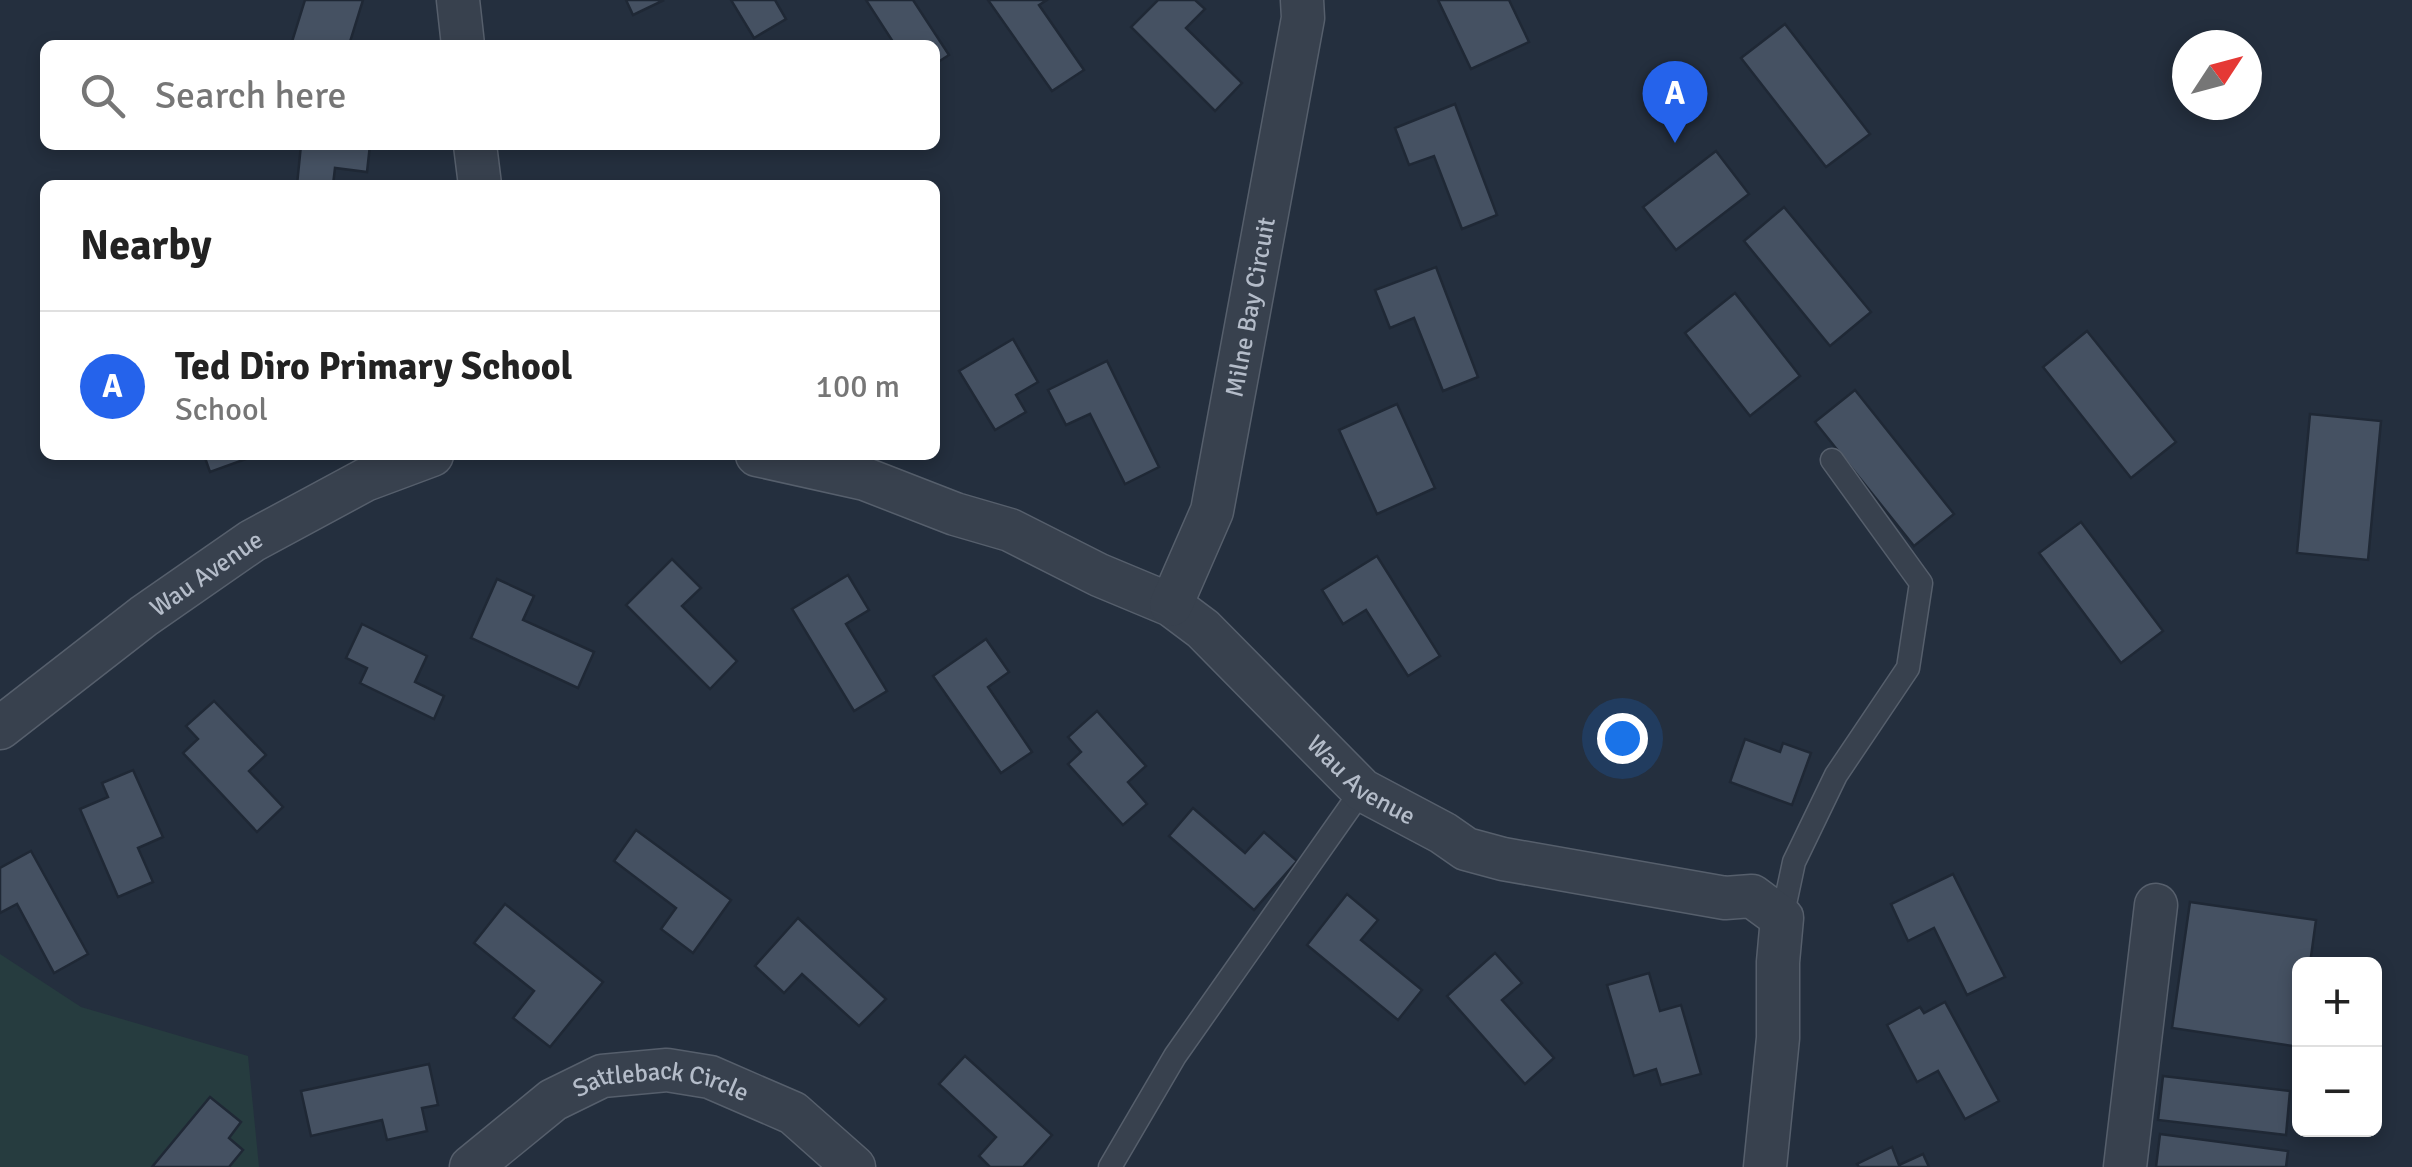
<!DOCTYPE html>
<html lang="en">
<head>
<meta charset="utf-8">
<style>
  :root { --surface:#fff; --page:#f2f2f2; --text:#222; --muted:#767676; --line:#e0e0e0; --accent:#2563eb }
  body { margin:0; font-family:Signika,sans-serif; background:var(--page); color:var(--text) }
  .controls { position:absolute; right:30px; bottom:30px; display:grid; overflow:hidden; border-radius:15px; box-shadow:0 5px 15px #0003 }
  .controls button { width:90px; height:90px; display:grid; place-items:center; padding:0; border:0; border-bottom:2px solid var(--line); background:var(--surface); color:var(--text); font:50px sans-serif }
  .compass { position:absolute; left:2172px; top:30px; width:90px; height:90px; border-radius:50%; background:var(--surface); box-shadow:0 5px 15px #0003; rotate:54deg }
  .you { position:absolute; left:1622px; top:738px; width:35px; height:35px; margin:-25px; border:8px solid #fff; border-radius:50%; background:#1a73e8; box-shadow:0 0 0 15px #1a73e833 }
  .badge { display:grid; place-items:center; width:65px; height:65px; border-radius:50%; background:var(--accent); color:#fff; font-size:32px; font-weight:700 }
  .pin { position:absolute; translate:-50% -82px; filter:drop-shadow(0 2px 5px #0008) }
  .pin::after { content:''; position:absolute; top:52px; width:35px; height:30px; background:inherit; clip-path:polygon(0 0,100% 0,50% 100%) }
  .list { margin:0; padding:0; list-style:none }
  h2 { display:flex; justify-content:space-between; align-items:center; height:130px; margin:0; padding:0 40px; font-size:42px }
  h2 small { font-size:32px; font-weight:400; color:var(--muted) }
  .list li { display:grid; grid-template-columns:65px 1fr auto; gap:30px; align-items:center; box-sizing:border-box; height:150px; padding:0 40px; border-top:2px solid var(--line) }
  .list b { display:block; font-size:38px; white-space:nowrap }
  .list p { margin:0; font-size:32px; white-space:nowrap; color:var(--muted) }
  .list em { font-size:32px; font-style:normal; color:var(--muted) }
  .icon { flex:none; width:55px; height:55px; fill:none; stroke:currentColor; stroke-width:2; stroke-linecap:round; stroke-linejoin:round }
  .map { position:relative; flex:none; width:2412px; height:1167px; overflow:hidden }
  .search { position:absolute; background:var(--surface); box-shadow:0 5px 15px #0003; left:40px; top:40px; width:900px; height:110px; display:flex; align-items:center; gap:25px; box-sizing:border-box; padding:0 35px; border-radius:15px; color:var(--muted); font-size:38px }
  .panel { position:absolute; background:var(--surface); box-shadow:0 5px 15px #0003; left:40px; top:180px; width:900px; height:280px; border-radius:15px }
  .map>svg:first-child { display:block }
  .green { fill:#263c3f }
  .building { fill:#455162; stroke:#1f2835; stroke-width:2.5 }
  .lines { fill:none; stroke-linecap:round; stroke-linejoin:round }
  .lane-casing { stroke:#565f6c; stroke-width:25 }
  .street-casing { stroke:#565f6c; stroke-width:45 }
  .lane { stroke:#38414e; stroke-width:22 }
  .street { stroke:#38414e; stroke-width:42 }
  .labels { text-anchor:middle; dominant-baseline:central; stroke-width:9; stroke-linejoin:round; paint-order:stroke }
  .street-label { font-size:25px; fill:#b4bcc9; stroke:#1d2633 }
</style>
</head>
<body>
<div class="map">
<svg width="2412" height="1167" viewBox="0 0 2412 1167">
  <rect width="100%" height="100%" fill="#242f3e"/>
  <path class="green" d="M0,954L81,1007L248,1056L259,1167H0Z"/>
  <g class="building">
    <path d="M305,0H363L349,45H291Z"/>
    <path d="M626,0H664L633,15Z"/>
    <path d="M731,0H775L786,19L754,38Z"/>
    <path d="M866,0H913L949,55L935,64V45H895Z"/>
    <path d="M988,0H1047L1039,5L1084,70L1052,91Z"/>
    <path d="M1158,0H1195L1205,9L1186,28L1242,83L1215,111L1131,27Z"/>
    <path d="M1438,0H1509L1529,42L1471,69Z"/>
    <path d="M1785,24L1870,134L1826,167L1741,58Z"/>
    <path d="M1455,104L1497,215L1462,229L1434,156L1409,165L1395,128Z"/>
    <path d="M301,145H370L367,172L335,168L333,185H297Z"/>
    <path d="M1716,151L1749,194L1676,250L1643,207Z"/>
    <path d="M1784,207L1871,312L1830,346L1744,241Z"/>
    <path d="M1436,267L1478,377L1443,391L1414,318L1390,328L1375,290Z"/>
    <path d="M1735,293L1800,376L1750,416L1685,333Z"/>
    <path d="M2087,331L2176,442L2131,478L2043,367Z"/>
    <path d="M1013,339L1038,382L1016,395L1026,412L995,430L959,371Z"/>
    <path d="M1107,361L1159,467L1125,484L1090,414L1066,425L1048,390Z"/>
    <path d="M1855,390L1954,514L1914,546L1815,422Z"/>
    <path d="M1397,404L1435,488L1377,514L1339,430Z"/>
    <path d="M2310,414L2381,421L2368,560L2297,553Z"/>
    <path d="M204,455H245L246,459L210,472Z"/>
    <path d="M2081,522L2163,631L2121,663L2039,553Z"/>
    <path d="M1377,556L1440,656L1408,676L1366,610L1343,624L1322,590Z"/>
    <path d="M672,559L701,588L682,606L737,661L710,689L626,605Z"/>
    <path d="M848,575L869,610L846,624L887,691L854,711L792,609Z"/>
    <path d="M497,579L534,596L523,620L594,652L578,688L471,638Z"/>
    <path d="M362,624L427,656L415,682L444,696L434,719L360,683L367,668L346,658Z"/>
    <path d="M986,639L1009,672L988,687L1032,752L1001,773L933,676Z"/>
    <path d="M214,701L266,755L249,771L283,807L257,832L183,753L198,739L186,726Z"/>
    <path d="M1097,711L1146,766L1128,782L1147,804L1123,825L1068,764L1081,752L1068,737Z"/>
    <path d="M1745,739L1780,752L1783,743L1811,753L1792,805L1730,782Z"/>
    <path d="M133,770L163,837L138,848L153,882L118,897L80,809L108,797L102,783Z"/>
    <path d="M1193,808L1245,853L1264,832L1297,861L1254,910L1169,836Z"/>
    <path d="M636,830L731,900L693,953L661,929L676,908L614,861Z"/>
    <path d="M31,851L88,954L54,973L17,904L0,913V868Z"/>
    <path d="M1953,874L2005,977L1967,995L1934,928L1908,941L1891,904Z"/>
    <path d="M1347,894L1378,920L1361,940L1422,990L1398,1020L1307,945Z"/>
    <path d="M2190,902L2316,920L2310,964H2300L2299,1047L2172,1028Z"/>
    <path d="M505,904L603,982L550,1047L513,1018L534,991L474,943Z"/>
    <path d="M798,918L886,999L859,1026L802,974L784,993L755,966Z"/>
    <path d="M1495,953L1522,983L1502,1000L1554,1058L1525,1084L1447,996Z"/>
    <path d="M1649,973L1660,1011L1681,1005L1701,1074L1661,1085L1656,1069L1634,1076L1607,985Z"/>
    <path d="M1945,1002L1999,1101L1965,1119L1938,1071L1917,1082L1887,1025L1920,1007L1924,1013Z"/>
    <path d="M965,1056L1052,1135L1023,1167H990L979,1156L996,1137L939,1084Z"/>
    <path d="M429,1064L438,1105L422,1108L427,1131L387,1140L382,1120L311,1136L301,1091Z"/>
    <path d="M2163,1076L2290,1091L2286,1135L2158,1120Z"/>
    <path d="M210,1097L241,1122L229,1138L243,1150L229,1167H152Z"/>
    <path d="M2160,1134L2288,1151L2286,1167H2156Z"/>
    <path d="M1892,1147L1899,1165L1923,1154L1929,1167H1859L1857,1164Z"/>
  </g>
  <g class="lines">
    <g class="lane-casing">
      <g id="lane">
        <path d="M1782,918L1794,862L1836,775L1908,668L1921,583L1832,460"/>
        <path d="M1110,1167L1175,1056L1362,790"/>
      </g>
    </g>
    <g class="street-casing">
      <g id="street">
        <path d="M458,0L463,45"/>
        <path d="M475,145L480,185"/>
        <path id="s1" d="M757,455L865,479L955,514L1010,530L1099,575L1171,605L1203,629L1362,790L1443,833L1466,849L1503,859L1725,898L1752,896L1782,918L1778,962V1038L1765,1167"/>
        <path id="s2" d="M1171,605L1212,511L1303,18L1302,0"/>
        <path id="s3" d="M0,728L144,616L252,541L365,480L432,455"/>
        <path id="s4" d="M471,1167L553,1100L602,1076L667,1070L710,1077L793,1113L854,1167"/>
        <path d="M2125,1167L2156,905"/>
      </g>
    </g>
    <use href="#lane" class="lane"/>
    <use href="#street" class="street"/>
  </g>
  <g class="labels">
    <g class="street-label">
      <text stroke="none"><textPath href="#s2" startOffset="310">Milne Bay Circuit</textPath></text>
      <text stroke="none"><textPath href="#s3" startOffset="258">Wau Avenue</textPath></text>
      <text stroke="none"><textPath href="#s1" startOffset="702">Wau Avenue</textPath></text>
      <text stroke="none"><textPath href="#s4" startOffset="220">Sattleback Circle</textPath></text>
    </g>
  </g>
</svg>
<div class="controls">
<button>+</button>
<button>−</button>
</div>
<svg class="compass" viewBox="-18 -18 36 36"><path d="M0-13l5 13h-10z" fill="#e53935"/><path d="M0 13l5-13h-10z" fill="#767676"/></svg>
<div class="you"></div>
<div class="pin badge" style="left:1675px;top:143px">A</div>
<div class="search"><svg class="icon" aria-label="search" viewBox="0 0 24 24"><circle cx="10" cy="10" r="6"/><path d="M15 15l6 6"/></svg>Search here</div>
<section class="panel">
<h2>Nearby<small></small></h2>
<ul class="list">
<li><span class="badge">A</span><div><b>Ted Diro Primary School</b><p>School</p></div><em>100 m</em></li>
</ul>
</section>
</div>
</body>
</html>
